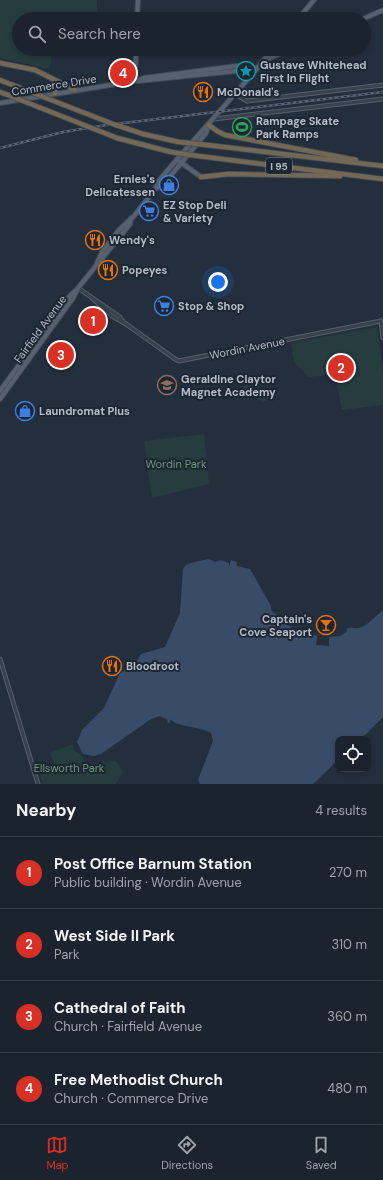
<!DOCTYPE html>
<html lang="en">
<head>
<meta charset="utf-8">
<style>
  :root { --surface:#1b232e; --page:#282f3a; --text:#f1f3f6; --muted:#a0a4aa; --line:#39404a; --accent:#d93025 }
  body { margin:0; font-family:"DM Sans",sans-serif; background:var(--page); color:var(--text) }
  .controls { position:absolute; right:12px; bottom:12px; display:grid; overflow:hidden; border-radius:8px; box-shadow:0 2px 6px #0003 }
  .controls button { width:36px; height:36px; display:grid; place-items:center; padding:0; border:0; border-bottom:1px solid var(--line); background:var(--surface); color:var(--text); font:20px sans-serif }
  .you { position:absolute; left:218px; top:282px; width:14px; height:14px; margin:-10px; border:3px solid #fff; border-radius:50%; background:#1a73e8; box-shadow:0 0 0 6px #1a73e833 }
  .badge { display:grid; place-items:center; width:26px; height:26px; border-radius:50%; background:var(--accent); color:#fff; font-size:13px; font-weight:700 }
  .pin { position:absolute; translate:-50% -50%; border:2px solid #fff; box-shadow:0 1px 4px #0006 }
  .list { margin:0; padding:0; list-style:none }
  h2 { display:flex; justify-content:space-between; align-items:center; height:52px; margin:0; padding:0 16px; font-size:17px }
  h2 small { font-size:13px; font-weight:400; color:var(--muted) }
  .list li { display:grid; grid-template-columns:26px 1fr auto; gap:12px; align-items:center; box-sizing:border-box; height:72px; padding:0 16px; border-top:1px solid var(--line) }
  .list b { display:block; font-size:15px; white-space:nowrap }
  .list p { margin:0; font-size:13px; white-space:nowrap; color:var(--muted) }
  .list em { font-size:13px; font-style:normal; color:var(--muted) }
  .icon { flex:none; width:22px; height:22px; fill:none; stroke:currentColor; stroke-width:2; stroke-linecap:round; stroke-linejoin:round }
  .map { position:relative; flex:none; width:383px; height:784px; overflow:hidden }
  .search { position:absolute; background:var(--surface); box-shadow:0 2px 6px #0003; left:12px; right:12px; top:12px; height:44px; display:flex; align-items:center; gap:10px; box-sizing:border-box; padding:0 14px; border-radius:22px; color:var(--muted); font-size:15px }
  .sheet { height:340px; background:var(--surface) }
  nav { display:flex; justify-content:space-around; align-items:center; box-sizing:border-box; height:56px; border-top:1px solid var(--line); background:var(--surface); font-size:11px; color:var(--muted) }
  nav a { display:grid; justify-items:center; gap:2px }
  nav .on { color:var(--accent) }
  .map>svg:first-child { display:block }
  .green { fill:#263c3f }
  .water { fill:#394c67 }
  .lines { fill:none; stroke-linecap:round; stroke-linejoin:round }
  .minor-casing { stroke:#565f6c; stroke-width:5 }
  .major-casing { stroke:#414a57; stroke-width:6 }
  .highway-casing { stroke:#434c59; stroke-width:6 }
  .minor { stroke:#38414e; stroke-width:3 }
  .major { stroke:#56606e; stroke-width:4 }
  .highway { stroke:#746855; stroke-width:4.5 }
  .rail-casing { stroke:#5a6575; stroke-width:2.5 }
  .rail { stroke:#1d2633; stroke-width:1; stroke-dasharray:3; stroke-linecap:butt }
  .highway-bridge-casing { stroke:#434c59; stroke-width:6; stroke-linecap:butt }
  .highway-bridge { stroke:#746855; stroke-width:4.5 }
  .labels { text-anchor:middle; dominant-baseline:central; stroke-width:4; stroke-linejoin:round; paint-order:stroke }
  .shield { fill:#1d2633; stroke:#878f9c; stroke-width:1 }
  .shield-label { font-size:10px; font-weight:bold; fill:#b4bcc9 }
  .poi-label { font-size:11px; font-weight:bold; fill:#b4bcc9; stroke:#1d2633; text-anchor:start }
  .street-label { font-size:11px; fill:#b4bcc9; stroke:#1d2633 }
  .park-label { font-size:11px; fill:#6b9a76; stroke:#1d2633 }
</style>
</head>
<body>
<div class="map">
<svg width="383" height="784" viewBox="0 0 383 784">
  <rect width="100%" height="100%" fill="#242f3e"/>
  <g class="green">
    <path d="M0,0H97V19H19V49H51V62L49,69L0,58Z"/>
    <path d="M311,11L324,19H304Z"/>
    <path d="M247,118L250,137L236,134V128L239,120Z"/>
    <path d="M377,327L383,373V405L342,410L336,378L328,375L309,377L294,362L291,343Z"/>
    <path d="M250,379L268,394V398L263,403L243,387Z"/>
    <path d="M204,434L209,484L152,498L144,441Z"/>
    <path d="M73,744L74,750L81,755L86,764L116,761L123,772L116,784H42L39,769L54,763L50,753Z"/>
  </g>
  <path class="water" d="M208,559L216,562L220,560L229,563V567L231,560L237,562V566L250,569L271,606V610L293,629L317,636L316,645L329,646V637L340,636L347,631L346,629C352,626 354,629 359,628C367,626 376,616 383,610V717L361,739H338V760L313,784H200L198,780L213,741L211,733C198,726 184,728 172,721L171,719L169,723L167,722L168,720L160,716L151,719L101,754L94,756L83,754L77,742L82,730L104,708L120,673L134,666L141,654L165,647L180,613L183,569L187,564Z"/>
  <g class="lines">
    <g class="minor-casing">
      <g id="minor">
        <path d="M235,94L247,101L383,85"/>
        <path d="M214,119L383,99"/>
        <path d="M78,288L120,317L123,322"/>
        <path d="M93,299L112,316L126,324L175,359L179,361L381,321L383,338"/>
        <path d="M0,659L38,784"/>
      </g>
    </g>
    <g class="major-casing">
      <g id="major">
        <path d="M137,19L138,0"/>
        <path d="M298,19L314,0"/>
        <path d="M363,19L383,10"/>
        <path d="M265,60L291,49"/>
        <path d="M135,81L136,49"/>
        <path d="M138,81L236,71H241L249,77"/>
        <path d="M0,103L135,81L144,78L237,66H244L254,70"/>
        <path d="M179,161L201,177"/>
        <path d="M156,188L157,183C195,137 236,95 273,49"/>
        <path d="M97,263L102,252L119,230L134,216L156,188L162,186L206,133L209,125"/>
        <path d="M0,391L68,298L75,291"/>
        <path d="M0,399L73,298L78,288L130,224L131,218"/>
      </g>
    </g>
    <g class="highway-casing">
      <g id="highway">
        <path d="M0,63L35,70L75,90"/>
        <path d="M0,80L28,91"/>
        <path d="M53,80L56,86L55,93"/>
        <path d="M0,92L8,95"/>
        <path d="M209,125L217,131L225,135L356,160"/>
        <path d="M143,134L179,142"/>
        <path d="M117,138L171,152"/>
        <path d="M207,145L383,166"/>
        <path d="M198,156L383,179"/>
        <path d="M201,177L229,174L340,176"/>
      </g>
    </g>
    <use href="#minor" class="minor"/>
    <use href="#major" class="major"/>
    <use href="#highway" class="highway"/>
    <g class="rail-casing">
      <path id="rail" d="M0,148L63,132L107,125L383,92"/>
    </g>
    <use href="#rail" class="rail"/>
    <g class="highway-bridge-casing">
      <g id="highway-bridge">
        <path d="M28,91L113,124L143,134"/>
        <path d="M8,95L117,138"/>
        <path d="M179,142L207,145"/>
        <path d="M171,152L198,156"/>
      </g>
    </g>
    <use href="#highway-bridge" class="highway-bridge"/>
  </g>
  <defs>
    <g id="sight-ring" transform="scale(1)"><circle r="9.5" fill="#1d2633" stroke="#0f9aa8" stroke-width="1.5"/><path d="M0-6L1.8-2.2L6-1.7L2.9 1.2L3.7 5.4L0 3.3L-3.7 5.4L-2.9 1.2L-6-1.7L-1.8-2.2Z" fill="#0f9aa8"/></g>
    <g id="restaurant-ring" transform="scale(1)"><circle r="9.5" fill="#1d2633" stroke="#e8710a" stroke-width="1.5"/><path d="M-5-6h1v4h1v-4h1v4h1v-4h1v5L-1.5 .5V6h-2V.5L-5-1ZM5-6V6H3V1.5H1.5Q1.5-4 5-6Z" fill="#e8710a"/></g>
    <g id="stadium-ring" transform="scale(1)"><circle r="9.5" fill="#1d2633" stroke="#2e9e5b" stroke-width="1.5"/><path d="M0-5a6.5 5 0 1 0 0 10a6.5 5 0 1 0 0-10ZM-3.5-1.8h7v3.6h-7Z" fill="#2e9e5b"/></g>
    <g id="shop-ring" transform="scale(1)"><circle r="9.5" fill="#1d2633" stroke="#3f7fe0" stroke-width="1.5"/><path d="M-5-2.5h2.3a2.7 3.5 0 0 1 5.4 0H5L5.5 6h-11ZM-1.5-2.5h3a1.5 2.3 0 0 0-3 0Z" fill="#3f7fe0"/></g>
    <g id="supermarket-ring" transform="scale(1)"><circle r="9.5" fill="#1d2633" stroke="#3f7fe0" stroke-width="1.5"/><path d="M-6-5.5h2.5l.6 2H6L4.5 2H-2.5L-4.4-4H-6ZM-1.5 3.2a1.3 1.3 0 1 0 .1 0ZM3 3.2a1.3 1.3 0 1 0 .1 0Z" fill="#3f7fe0"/></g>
    <g id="school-ring" transform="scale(1)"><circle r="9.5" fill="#1d2633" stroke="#8d6e63" stroke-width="1.5"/><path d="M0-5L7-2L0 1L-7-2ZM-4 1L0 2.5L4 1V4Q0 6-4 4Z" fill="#8d6e63"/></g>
    <g id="bar-ring" transform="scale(1)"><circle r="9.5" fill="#1d2633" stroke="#e8710a" stroke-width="1.5"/><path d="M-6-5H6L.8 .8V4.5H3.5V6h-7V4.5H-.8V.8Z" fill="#e8710a"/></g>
  </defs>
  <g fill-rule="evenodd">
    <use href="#sight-ring" x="246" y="71"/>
    <use href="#restaurant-ring" x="203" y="92"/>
    <use href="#stadium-ring" x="242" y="127"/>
    <use href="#shop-ring" x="169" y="185"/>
    <use href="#supermarket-ring" x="149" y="211"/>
    <use href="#restaurant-ring" x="95" y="240"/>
    <use href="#restaurant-ring" x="108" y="270"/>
    <use href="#supermarket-ring" x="164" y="306"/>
    <use href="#school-ring" x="167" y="385"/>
    <use href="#shop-ring" x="25" y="411"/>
    <use href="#bar-ring" x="326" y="625"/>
    <use href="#restaurant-ring" x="112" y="666"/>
  </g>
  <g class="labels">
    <rect class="shield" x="266" y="158" width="26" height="16" rx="3"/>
    <g class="shield-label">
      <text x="279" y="166">I 95</text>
    </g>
    <g class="poi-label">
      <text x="260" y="65">Gustave Whitehead<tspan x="260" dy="13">First In Flight</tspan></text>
      <text x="217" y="92">McDonald's</text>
      <text x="256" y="121">Rampage Skate<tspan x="256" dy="13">Park Ramps</tspan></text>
      <text x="155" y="179" text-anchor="end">Ernies's<tspan x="155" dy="13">Delicatessen</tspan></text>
      <text x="163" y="205">EZ Stop Deli<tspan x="163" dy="13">&amp; Variety</tspan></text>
      <text x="109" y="240">Wendy's</text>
      <text x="122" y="270">Popeyes</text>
      <text x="178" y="306">Stop &amp; Shop</text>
      <text x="181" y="379">Geraldine Claytor<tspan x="181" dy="13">Magnet Academy</tspan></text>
      <text x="39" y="411">Laundromat Plus</text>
      <text x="312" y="619" text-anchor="end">Captain's<tspan x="312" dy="13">Cove Seaport</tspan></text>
      <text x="126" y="666">Bloodroot</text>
    </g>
    <g class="street-label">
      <text transform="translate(54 85) rotate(-9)">Commerce Drive</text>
      <text transform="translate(40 329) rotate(-54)">Fairfield Avenue</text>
      <text transform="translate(247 348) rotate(-11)">Wordin Avenue</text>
    </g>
    <g class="park-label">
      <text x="176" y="464">Wordin Park</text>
      <text x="69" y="768">Ellsworth Park</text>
    </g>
  </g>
</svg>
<div class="controls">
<button><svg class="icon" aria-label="locate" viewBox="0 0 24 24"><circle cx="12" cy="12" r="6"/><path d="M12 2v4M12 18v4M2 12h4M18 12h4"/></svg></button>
</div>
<div class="you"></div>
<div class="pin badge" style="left:93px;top:321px">1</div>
<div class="pin badge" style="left:341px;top:368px">2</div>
<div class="pin badge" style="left:61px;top:355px">3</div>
<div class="pin badge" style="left:123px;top:73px">4</div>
<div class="search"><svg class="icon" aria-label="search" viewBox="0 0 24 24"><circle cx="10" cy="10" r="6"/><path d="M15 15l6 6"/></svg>Search here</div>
</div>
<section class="sheet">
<h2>Nearby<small>4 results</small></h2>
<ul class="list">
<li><span class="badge">1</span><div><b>Post Office Barnum Station</b><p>Public building · Wordin Avenue</p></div><em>270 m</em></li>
<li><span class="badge">2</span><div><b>West Side II Park</b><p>Park</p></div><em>310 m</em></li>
<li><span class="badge">3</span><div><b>Cathedral of Faith</b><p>Church · Fairfield Avenue</p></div><em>360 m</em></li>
<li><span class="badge">4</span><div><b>Free Methodist Church</b><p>Church · Commerce Drive</p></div><em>480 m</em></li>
</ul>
</section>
<nav>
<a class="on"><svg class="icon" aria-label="map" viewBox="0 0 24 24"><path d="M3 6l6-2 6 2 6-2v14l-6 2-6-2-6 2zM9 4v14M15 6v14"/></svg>Map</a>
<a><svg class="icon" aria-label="directions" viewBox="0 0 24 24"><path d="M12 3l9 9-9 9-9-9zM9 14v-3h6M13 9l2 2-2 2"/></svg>Directions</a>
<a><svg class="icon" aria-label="saved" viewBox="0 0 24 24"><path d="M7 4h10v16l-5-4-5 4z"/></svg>Saved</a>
</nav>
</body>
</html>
